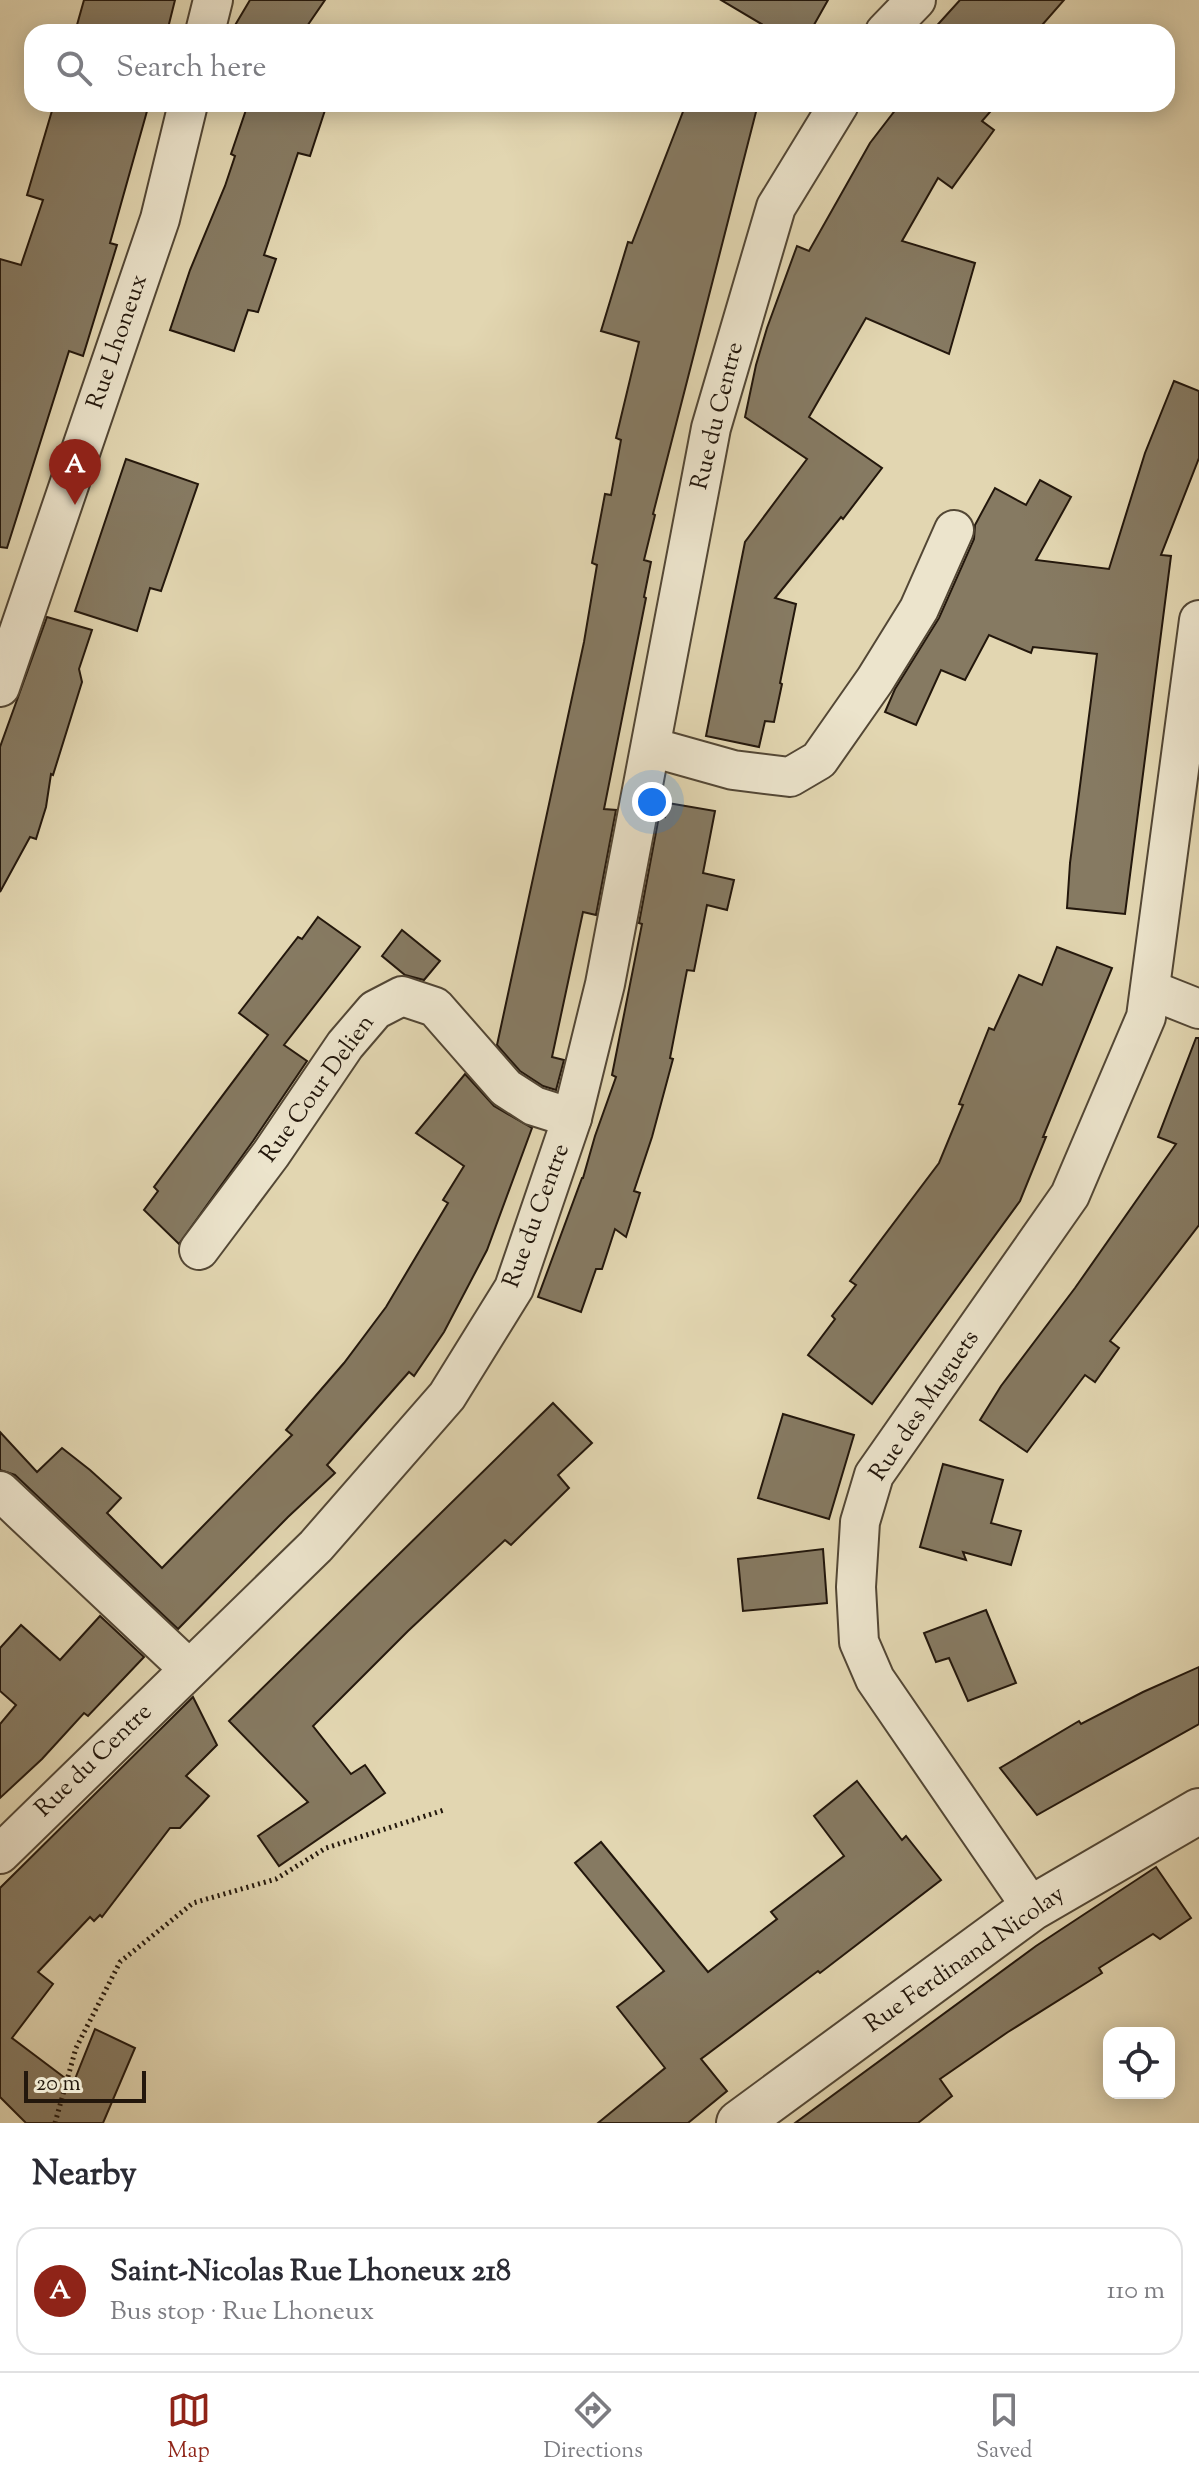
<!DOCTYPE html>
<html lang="en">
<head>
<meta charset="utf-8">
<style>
  :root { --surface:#fff; --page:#f2f2f3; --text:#2b2b33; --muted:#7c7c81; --line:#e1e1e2; --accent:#8f2418 }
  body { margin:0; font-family:"Sorts Mill Goudy",serif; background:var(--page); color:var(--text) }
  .controls { position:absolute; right:24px; bottom:24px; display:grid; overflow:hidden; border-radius:16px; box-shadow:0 4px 20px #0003 }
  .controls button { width:72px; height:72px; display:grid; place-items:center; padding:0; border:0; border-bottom:2px solid var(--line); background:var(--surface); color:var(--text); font:40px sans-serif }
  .scale { position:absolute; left:24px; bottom:20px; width:122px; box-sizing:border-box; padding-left:8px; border:4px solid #23170c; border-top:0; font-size:22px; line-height:28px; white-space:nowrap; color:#23170c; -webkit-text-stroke:6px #ece4cc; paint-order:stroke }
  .you { position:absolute; left:652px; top:802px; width:28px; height:28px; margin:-20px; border:6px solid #fff; border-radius:50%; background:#1a73e8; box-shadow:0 0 0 12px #1a73e833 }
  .badge { display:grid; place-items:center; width:52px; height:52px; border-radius:50%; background:var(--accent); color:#fff; font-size:26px; font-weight:700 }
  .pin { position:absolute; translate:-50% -66px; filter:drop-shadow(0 2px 4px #0008) }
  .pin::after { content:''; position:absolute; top:42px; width:28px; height:24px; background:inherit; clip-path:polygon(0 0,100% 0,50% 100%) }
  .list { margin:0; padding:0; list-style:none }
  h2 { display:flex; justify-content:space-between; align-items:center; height:104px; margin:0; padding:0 32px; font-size:34px }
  h2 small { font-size:26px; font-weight:400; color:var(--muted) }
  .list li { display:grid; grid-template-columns:52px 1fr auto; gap:24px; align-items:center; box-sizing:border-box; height:128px; margin:0 16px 16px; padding:0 16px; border:2px solid var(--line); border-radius:24px }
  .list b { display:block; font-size:30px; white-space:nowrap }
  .list p { margin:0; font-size:26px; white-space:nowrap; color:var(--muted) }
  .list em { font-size:26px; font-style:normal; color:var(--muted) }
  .icon { flex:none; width:44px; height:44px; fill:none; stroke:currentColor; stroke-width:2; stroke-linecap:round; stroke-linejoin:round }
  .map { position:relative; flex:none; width:1199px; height:2123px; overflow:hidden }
  .search { position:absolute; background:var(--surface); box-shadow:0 4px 20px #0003; left:24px; right:24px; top:24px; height:88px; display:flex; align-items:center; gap:20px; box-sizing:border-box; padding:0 28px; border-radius:24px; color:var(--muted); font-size:30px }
  .sheet { height:248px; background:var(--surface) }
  nav { display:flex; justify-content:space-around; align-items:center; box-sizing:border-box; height:112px; border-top:2px solid var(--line); background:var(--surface); font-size:22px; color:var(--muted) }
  nav a { display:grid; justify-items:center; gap:4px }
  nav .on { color:var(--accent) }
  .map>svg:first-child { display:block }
  .building { fill:#867a62; stroke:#23170c; stroke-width:2 }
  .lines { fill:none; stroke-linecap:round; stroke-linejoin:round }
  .minor-casing { stroke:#534735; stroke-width:42 }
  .tertiary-casing { stroke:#534735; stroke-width:48 }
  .path { stroke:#23170c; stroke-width:5; stroke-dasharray:2 4; stroke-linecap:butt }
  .minor { stroke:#ece4cc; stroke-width:38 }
  .tertiary { stroke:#ece4cc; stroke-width:44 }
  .labels { text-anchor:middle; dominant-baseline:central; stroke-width:6; stroke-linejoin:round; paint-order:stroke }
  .street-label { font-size:24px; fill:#23170c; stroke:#ece4cc }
</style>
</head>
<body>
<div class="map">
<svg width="1199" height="2123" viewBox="0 0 1199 2123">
  <rect width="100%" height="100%" fill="#e2d6b1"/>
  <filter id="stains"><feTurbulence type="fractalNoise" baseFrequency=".0025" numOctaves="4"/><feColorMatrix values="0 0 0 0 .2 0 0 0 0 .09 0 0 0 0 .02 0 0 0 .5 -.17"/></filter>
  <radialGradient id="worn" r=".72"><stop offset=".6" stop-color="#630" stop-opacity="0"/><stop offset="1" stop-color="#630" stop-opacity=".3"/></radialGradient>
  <g class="building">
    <path d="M84,0H175L167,32H75Z"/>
    <path d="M250,0H325L303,32H231Z"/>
    <path d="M721,0H828L810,32H775Z"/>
    <path d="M960,0H1064L1036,32H931Z"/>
    <path d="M54,104H149L110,243L117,245L83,356L69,351L7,548L0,547V259L21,265L43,200L27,195Z"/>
    <path d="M248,104H327L310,156L298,153L264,255L276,259L258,312L248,310L234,351L170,330L190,270L225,186L235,156L231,154Z"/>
    <path d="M686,104H758L653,514L655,515L644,560L651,562L644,597L646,598L604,809L616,810L596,915L583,912L552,1057L564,1060L556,1090L543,1086L520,1071L497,1045L584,642L597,565L592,563L605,494L611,495L621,440L616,438L639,342L601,331L628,242L632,243Z"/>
    <path d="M900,104H997L982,121L994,130L952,188L938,178L902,241L975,263L949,354L866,318L809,417L882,468L843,519L841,517L775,598L796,604L780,683L782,684L774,722L765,721L759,747L706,736L745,542L807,459L745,417L756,365L767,328L797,246L809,251L870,143Z"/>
    <path d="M1174,381L1199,391V458L1161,555L1171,556L1125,914L1067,908L1070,863L1097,654L1033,647L1031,653L989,635L965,680L941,670L916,725L885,712L895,689L939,618L974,539L975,525L995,488L1026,505L1040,480L1071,497L1036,560L1109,569L1145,453Z"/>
    <path d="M126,459L198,484L161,591L150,588L137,631L75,611Z"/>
    <path d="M47,617L92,630L79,669L82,682L53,775L51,774L46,807L36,839L30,837L0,892V747Z"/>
    <path d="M668,803L715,811L703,873L734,880L727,910L707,905L694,971L687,970L670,1058L673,1059L652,1137L634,1191L640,1193L626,1237L615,1229L602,1269H596L581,1312L538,1297L582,1178H583L595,1136L616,1077L612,1075L642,924L639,923L659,816L665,817Z"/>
    <path d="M318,917L360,947L284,1045L307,1061L253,1141L179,1244L144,1210L158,1191L154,1187L268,1035L239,1013L298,937L302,939Z"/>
    <path d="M402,930L440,961L424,980L405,975L382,956Z"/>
    <path d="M1057,947L1112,968L1043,1137H1046L1020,1201L872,1404L808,1355L835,1319L832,1316L856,1285L850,1281L939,1163L963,1105L959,1104L989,1028L994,1030L1019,975L1042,985Z"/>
    <path d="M1196,1038H1199V1225L1110,1341L1119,1348L1095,1382L1085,1375L1027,1452L980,1420L1001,1386L1075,1288L1176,1144L1158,1137Z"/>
    <path d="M465,1074L494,1106L532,1128L487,1250L444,1332L414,1376L409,1372L327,1465L335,1473L288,1517L178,1629L15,1475L0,1470V1432L37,1472L62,1448L90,1470L121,1498L107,1513L162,1568L292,1435L286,1430L344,1363L386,1307L448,1203L443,1200L464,1166L416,1133Z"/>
    <path d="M553,1403L592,1443L558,1475L569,1488L511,1545L505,1540L408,1631L313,1726L351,1774L365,1765L385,1793L279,1866L258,1836L308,1802L229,1721Z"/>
    <path d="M783,1414L854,1435L829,1519L758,1498Z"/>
    <path d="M943,1464L1003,1480L991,1523L1021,1531L1011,1565L963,1552L966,1560L920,1547Z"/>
    <path d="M823,1549L827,1603L743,1611L738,1559Z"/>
    <path d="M986,1610L1016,1683L968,1701L949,1658L936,1662L924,1633Z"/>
    <path d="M100,1616L144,1657L88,1716L84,1713L42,1759L0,1798V1724L16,1705L0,1691V1648L21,1625L60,1660Z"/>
    <path d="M1199,1667V1724L1037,1815L1000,1768L1079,1721L1081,1724L1143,1692Z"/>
    <path d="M193,1697L217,1745L186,1776L209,1796L180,1828H170L102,1917L100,1915L94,1921L90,1917L38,1972L53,1984L12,2038L73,2084L95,2029L135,2048L103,2123H26L0,2097V1888Z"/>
    <path d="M857,1781L902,1840L906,1836L941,1880L820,1973L818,1971L701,2059L727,2091L688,2123H598L665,2068L617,2007L664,1971L575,1863L601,1842L708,1972L777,1919L771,1912L844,1856L814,1816Z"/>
    <path d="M1156,1867L1191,1918L1160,1939L1153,1934L1099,1968L1102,1973L1008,2032L940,2079L952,2096L918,2123H795L1036,1946Z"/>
  </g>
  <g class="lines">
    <g class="minor-casing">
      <g id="minor">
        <path d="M205,32L213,0"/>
        <path d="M885,32L916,0"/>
        <path d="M0,687L160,219L188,104"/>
        <path d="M651,747L733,770L790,777L819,760L875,680L919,609L954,530"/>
        <path d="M1151,990L1199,1009"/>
        <path d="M199,1250L271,1154L345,1045L375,1010L402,996L435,1007L506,1088L534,1106L572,1118"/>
        <path d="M0,1491L189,1669"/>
        <path d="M0,1854L316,1546L447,1396L514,1288L572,1118L605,984L711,428L776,207L839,104"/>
        <path d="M1032,1908L875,1679L859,1642L856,1587L860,1522L874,1475L1070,1195L1146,1017L1199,620"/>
      </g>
    </g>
    <g class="tertiary-casing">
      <path id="tertiary" d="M739,2123L1032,1908L1199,1811"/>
    </g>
    <path class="path" d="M55,2123L76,2048L120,1962L193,1903L276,1879L326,1848L444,1810"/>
    <use href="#minor" class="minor"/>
    <use href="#tertiary" class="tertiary"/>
  </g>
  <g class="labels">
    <g class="street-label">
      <text transform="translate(118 342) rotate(-71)">Rue Lhoneux</text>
      <text transform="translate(718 416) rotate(-76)">Rue du Centre</text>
      <text transform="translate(318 1089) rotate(-54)">Rue Cour Delien</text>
      <text transform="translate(537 1216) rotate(-70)">Rue du Centre</text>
      <text transform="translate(925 1406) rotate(-56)">Rue des Muguets</text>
      <text transform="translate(94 1761) rotate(-44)">Rue du Centre</text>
      <text transform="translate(965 1960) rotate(-35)">Rue Ferdinand Nicolay</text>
    </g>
  </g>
  <rect width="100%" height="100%" filter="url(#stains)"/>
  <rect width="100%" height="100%" fill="url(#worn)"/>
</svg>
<div class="controls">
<button><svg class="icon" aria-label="locate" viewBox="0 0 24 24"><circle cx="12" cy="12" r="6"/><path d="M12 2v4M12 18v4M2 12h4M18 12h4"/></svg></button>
</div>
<div class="scale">20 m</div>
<div class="you"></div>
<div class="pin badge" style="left:75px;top:505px">A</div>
<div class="search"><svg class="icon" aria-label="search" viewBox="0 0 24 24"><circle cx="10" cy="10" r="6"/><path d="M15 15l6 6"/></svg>Search here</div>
</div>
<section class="sheet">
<h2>Nearby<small></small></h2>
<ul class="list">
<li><span class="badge">A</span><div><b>Saint-Nicolas Rue Lhoneux 218</b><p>Bus stop · Rue Lhoneux</p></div><em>110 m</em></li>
</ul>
</section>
<nav>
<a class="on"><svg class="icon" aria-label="map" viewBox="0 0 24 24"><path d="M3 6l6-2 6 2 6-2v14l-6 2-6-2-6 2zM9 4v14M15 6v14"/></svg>Map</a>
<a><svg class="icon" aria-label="directions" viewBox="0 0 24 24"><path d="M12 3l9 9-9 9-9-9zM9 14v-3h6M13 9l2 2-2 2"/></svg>Directions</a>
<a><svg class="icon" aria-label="saved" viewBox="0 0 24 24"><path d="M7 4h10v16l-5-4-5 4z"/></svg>Saved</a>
</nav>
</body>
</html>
